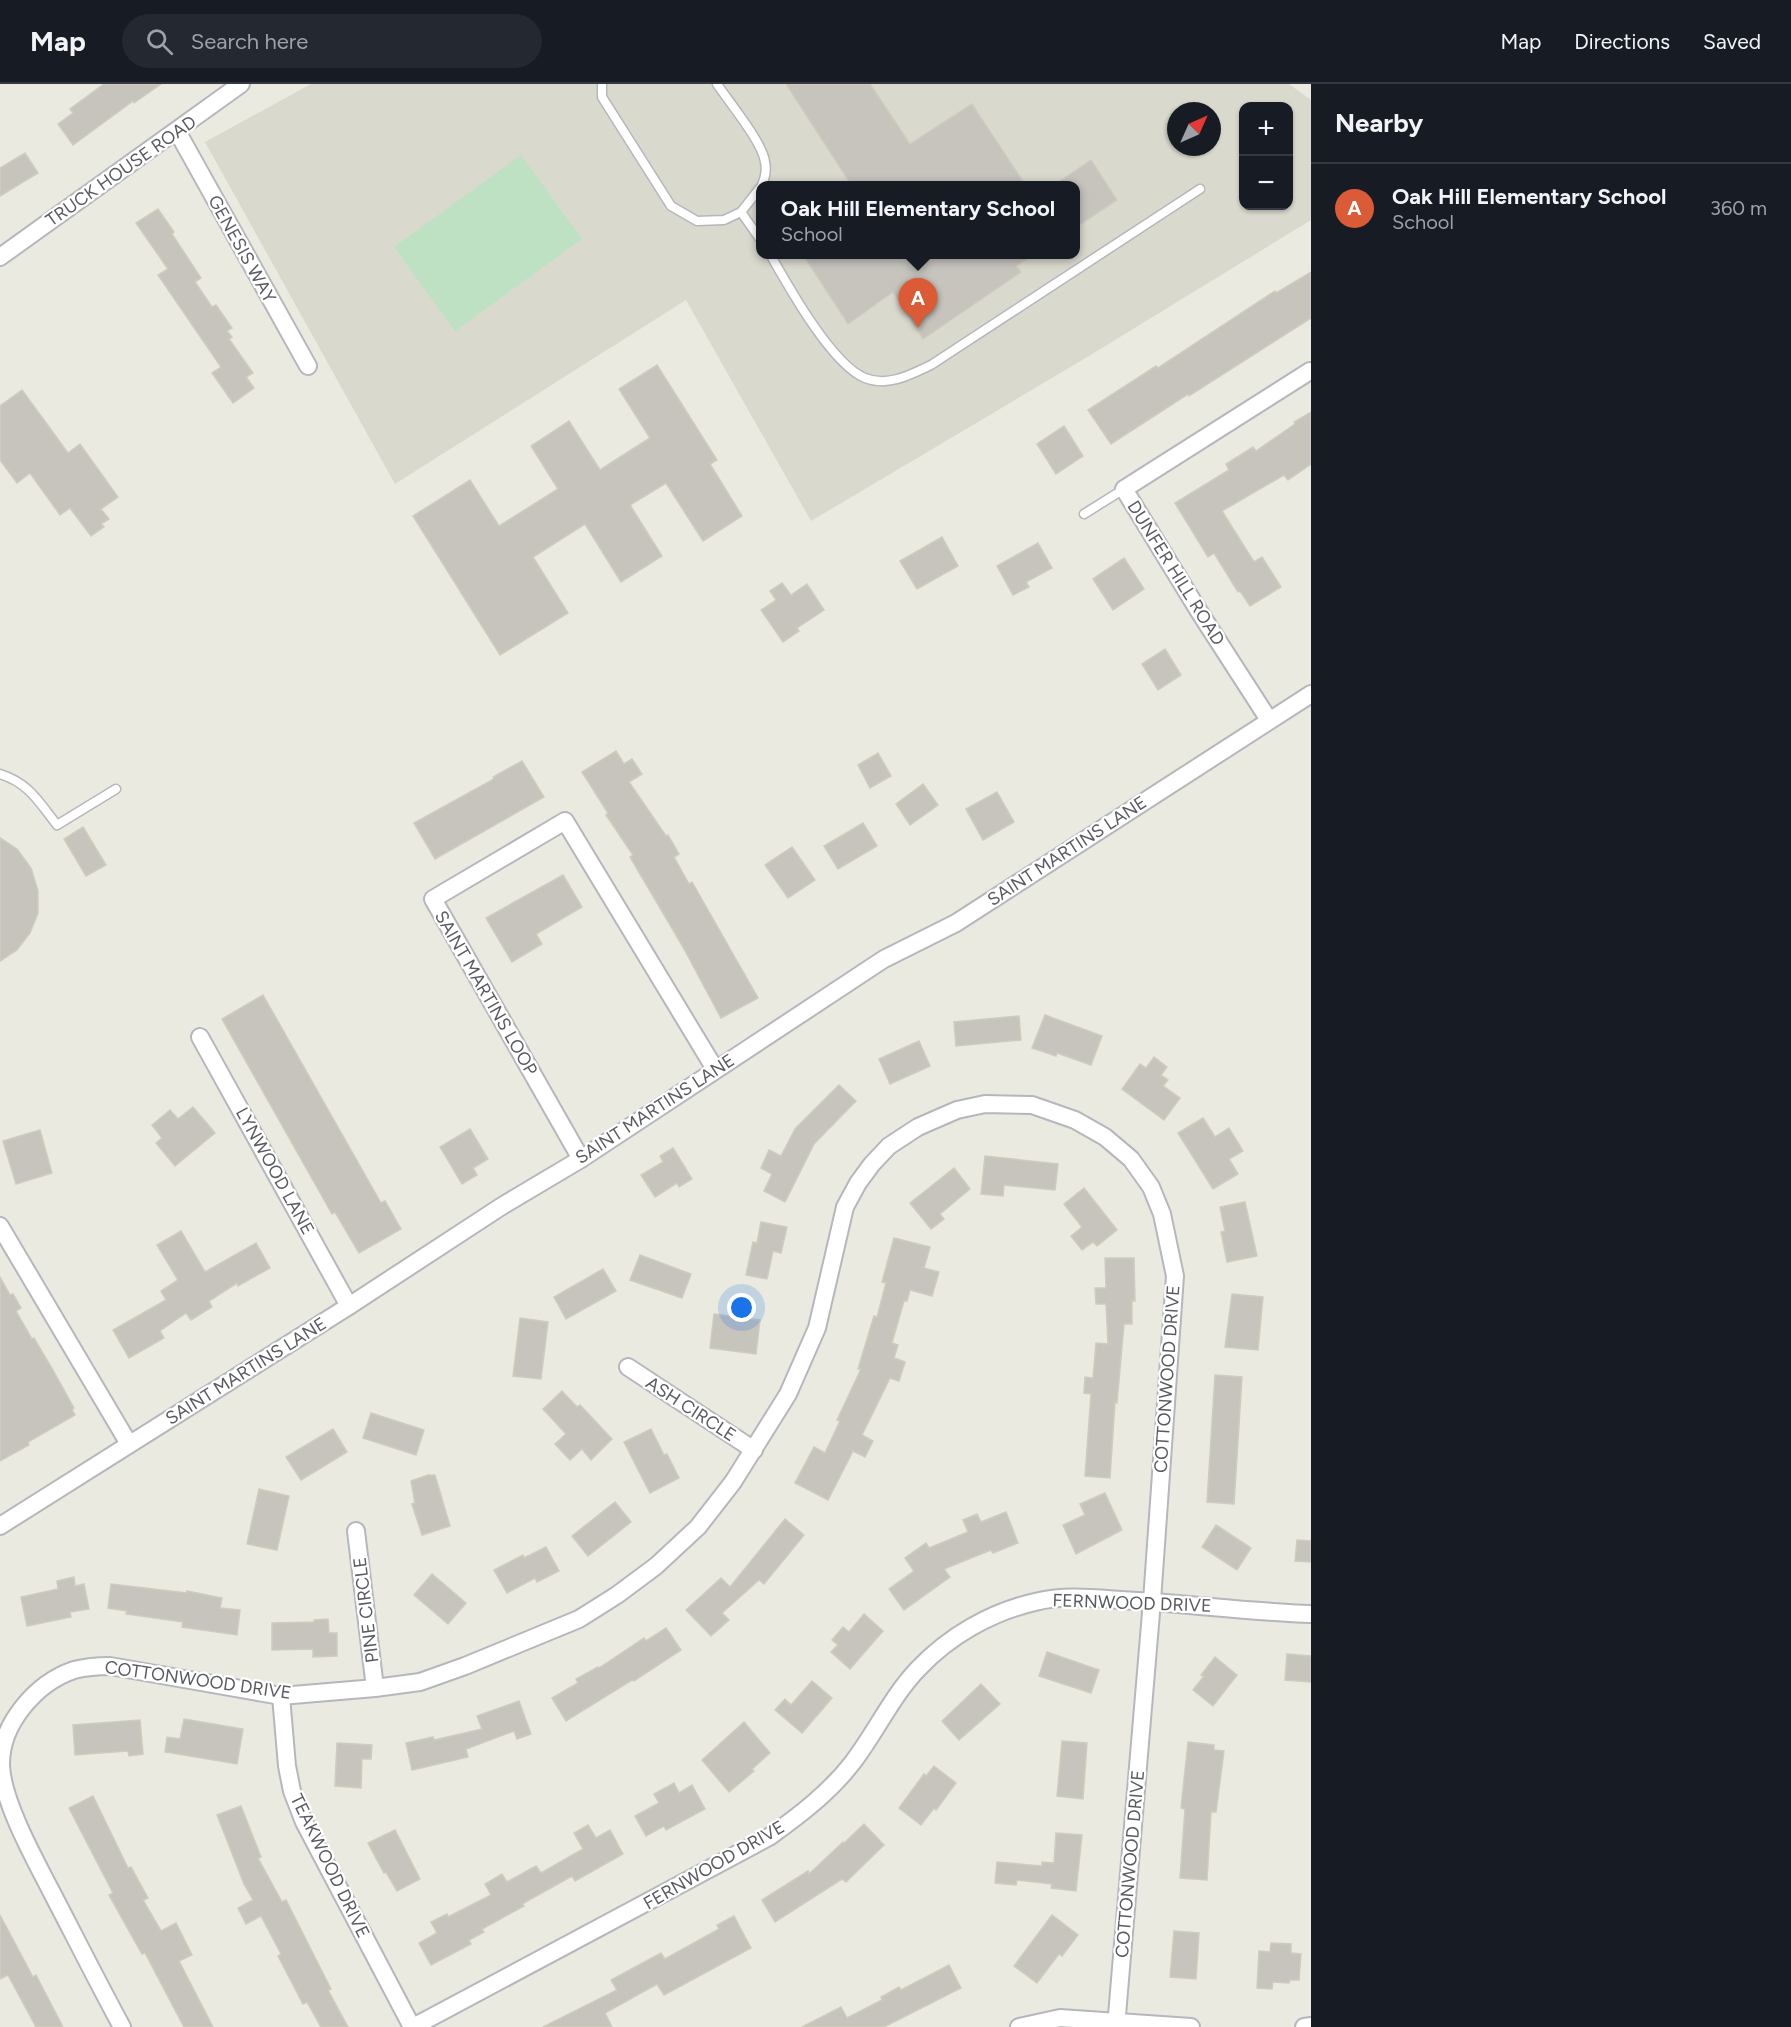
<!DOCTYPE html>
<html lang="en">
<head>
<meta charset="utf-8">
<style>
  :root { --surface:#171b24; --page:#242831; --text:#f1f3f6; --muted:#9ea1a6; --line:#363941; --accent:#db5b36 }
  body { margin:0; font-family:Figtree,sans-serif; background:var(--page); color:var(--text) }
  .controls { position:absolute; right:18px; top:18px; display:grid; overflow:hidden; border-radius:12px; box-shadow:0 2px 4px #0004 }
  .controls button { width:54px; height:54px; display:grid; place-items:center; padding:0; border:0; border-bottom:2px solid var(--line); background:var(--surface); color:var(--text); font:30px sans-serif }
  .compass { position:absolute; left:1167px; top:18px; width:54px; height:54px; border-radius:50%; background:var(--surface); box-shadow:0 2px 4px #0004; rotate:45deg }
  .you { position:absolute; left:742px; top:1224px; width:21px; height:21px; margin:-15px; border:4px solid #fff; border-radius:50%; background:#1a73e8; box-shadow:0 0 0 9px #1a73e833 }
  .badge { display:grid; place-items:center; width:39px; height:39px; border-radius:50%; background:var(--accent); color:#fff; font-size:20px; font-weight:700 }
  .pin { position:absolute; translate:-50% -50px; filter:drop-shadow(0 2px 3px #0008) }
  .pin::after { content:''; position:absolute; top:32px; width:21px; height:18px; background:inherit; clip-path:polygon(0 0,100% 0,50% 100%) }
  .popup { position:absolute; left:756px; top:97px; width:324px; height:78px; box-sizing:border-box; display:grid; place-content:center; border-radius:12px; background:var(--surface); filter:drop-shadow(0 2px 4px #0005); font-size:20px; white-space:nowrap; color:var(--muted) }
  .popup b { font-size:22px; color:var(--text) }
  .popup::after { content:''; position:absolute; left:50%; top:100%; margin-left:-12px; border:12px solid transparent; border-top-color:var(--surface) }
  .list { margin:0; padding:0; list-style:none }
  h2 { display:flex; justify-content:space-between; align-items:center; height:78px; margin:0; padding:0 24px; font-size:26px }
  h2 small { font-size:20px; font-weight:400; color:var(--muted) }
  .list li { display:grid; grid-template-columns:39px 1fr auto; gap:18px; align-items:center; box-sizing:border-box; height:90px; padding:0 24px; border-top:2px solid var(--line) }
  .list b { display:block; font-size:22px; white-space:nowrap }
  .list p { margin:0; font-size:20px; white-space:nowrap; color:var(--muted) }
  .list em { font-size:20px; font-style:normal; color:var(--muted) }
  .icon { flex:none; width:33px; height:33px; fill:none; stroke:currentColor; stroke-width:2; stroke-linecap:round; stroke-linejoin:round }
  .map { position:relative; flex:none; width:1311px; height:1943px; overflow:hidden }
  header { display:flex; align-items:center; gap:36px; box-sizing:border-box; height:84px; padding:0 30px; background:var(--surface); border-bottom:2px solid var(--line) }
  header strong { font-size:28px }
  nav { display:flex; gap:33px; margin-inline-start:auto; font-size:21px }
  .search { width:420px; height:54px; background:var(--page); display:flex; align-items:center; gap:15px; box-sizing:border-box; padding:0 21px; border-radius:33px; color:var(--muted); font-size:22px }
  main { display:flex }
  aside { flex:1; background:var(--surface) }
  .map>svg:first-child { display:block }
  .education { fill:#dad9ce; fill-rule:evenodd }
  .green { fill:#bee1c3 }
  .building { fill:#c6c4bd; stroke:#cfccbf; stroke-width:1.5 }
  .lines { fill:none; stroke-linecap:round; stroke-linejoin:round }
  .lane-casing { stroke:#b6b7bc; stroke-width:11 }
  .street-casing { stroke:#b6b7bc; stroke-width:20 }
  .lane { stroke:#fff; stroke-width:8 }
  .street { stroke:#fff; stroke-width:16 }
  .labels { text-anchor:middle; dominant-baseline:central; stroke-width:4.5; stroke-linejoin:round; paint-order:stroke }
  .street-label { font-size:18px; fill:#595b60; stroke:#fff }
</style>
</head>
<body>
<header>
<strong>Map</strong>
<div class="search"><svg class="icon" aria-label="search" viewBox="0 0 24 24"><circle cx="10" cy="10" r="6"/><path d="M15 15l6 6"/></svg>Search here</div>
<nav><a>Map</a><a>Directions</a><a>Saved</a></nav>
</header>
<main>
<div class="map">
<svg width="1311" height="1943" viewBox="0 0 1311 1943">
  <rect width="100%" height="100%" fill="#ebeae0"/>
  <path class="education" d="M311,0H1289L1311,16V136L1089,272L811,437L686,216L395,400L205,58ZM1244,22H1288V122H1244ZM1176,27H1212V63H1176ZM760,101H1076V170H760Z"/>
  <path class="green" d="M521,71L582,155L455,247L394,163Z"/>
  <g class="building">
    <path d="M104,0H161L134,19L133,17L73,61L58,40L73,29L70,25Z"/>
    <path d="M786,0H870L910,60L972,20L1026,102H852Z"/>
    <path d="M25,69L38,89L0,112V84Z"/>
    <path d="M1091,76L1117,116L1076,143V102H1053Z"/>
    <path d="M158,125L174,148L172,150L201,194L195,198L212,223L216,221L232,244L227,247L232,253L229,255L253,289L246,293L254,304L233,319L212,289L221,283L158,191L168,185L136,139Z"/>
    <path d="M803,171H1033L1016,182L1021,188L923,255L893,208L848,240Z"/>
    <path d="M1311,188V234L1189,312L1188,310L1111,360L1088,326L1156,282L1158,284L1275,207L1276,209Z"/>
    <path d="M657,281L717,376L710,380L742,432L703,457L666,399L630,421L662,472L621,498L585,440L533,473L568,529L500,571L413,432L470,396L499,442L558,405L531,362L569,337L600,386L650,354L619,305Z"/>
    <path d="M22,306L68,369L80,360L118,413L101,425L109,435L101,440L104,443L91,452L70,424L60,431L30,389L17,399L0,376V322Z"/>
    <path d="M1311,328V380L1288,396L1284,391L1222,427L1254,478L1262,473L1281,503L1250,522L1240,507L1238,508L1214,469L1208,473L1175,419L1229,386L1226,380L1253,363L1256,367L1295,340L1294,338Z"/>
    <path d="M1064,342L1083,372L1056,390L1037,360Z"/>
    <path d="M942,453L958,482L917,505L900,477Z"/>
    <path d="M1038,459L1052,484L1026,498L1029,503L1013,511L997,482Z"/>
    <path d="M1124,474L1144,505L1113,526L1093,495Z"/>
    <path d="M782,499L791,511L807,500L824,526L797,544L799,547L783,558L761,526L776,516L770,507Z"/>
    <path d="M1165,565L1181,591L1158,606L1142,580Z"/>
    <path d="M616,667L624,680L632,675L642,690L629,698L666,752L668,751L679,770L674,773L689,800L692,798L758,914L721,934L683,863L630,773L633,771L606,731L608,729L582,688Z"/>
    <path d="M878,669L891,692L870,704L858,681Z"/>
    <path d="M522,677L544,713L435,775L414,739L494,695L493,693Z"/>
    <path d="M923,700L938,721L910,741L896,720Z"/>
    <path d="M997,708L1014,738L983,756L966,725Z"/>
    <path d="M863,739L877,762L838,785L824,762Z"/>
    <path d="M83,743L106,781L86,792L64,755Z"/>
    <path d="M0,754L17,765L31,784L38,807V829L30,849L17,866L0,877Z"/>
    <path d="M792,763L815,796L788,814L765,781Z"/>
    <path d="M563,791L582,823L536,850L542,860L512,878L486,834Z"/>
    <path d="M263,911L381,1119L385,1117L401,1145L359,1169L335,1128L332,1130L222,935Z"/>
    <path d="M1045,931L1102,952L1091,981L1057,969L1056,972L1032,964Z"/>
    <path d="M1019,932L1021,956L956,962L954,938Z"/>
    <path d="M919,957L930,982L890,1000L879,975Z"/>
    <path d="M1154,973L1167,983L1161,991L1168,996L1163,1002L1180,1014L1164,1036L1122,1005L1140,980L1146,984Z"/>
    <path d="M839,1001L856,1017L814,1060L785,1118L764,1107L772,1090L761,1084L769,1066L781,1072L795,1045Z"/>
    <path d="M193,1023L215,1049L175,1082L156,1059L162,1054L152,1041L170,1026L178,1035Z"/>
    <path d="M1203,1034L1215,1053L1229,1044L1243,1067L1229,1075L1238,1090L1213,1105L1178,1049Z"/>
    <path d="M470,1045L488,1075L473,1084L477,1091L462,1100L440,1063Z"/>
    <path d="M40,1046L52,1089L16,1100L3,1057Z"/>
    <path d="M673,1064L692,1095L679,1103L677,1099L655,1113L641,1091L663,1078L660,1072Z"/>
    <path d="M985,1072L1058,1080L1055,1106L1004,1101L1003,1112L981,1110Z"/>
    <path d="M954,1084L970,1105L940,1130L944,1135L931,1145L910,1119Z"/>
    <path d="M1084,1104L1117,1146L1097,1162L1093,1158L1082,1166L1071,1152L1082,1143L1064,1120Z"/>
    <path d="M1245,1118L1257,1172L1227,1178L1221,1148L1225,1147L1220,1123Z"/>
    <path d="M761,1138L787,1143L781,1169L773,1167L767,1195L746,1191L753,1158L757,1159Z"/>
    <path d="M181,1147L205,1188L256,1159L270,1184L238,1202L237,1199L209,1217L212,1223L191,1236L186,1229L160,1247L164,1254L129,1274L113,1246L166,1216L161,1207L178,1196L157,1161Z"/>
    <path d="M894,1154L930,1163L924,1184L939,1188L932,1212L910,1206L907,1217H904L892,1259L898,1261L894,1274L905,1278L899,1297L890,1294L862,1351L873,1357L865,1373L853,1367L828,1416L795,1399L814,1363L825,1369L840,1337L837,1336L861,1285H858L874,1232L877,1233L886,1199L882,1198Z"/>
    <path d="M640,1171L691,1190L682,1214L630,1196Z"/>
    <path d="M1105,1174H1134L1135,1217H1132V1240H1124L1117,1319L1115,1318L1110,1394L1085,1392L1091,1310L1084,1309L1085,1293L1093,1294L1096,1259L1108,1260L1106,1220H1096L1095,1204H1106Z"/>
    <path d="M603,1185L616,1207L566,1235L554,1213Z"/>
    <path d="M0,1193L10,1211L13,1210L21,1224L16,1227L32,1255L34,1254L53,1286L74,1324L72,1326L75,1331L28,1358L29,1361L0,1377Z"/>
    <path d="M1232,1210L1263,1213L1258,1266L1225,1263Z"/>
    <path d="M714,1230L760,1236L756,1270L710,1264Z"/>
    <path d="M520,1234L548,1238L541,1295L513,1292Z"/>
    <path d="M1215,1291L1242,1293L1234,1420L1207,1418Z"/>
    <path d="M562,1307L577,1323L580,1321L612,1355L591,1376L582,1365L570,1376L555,1360L566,1350L543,1325Z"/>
    <path d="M371,1329L424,1346L416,1371L363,1354Z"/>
    <path d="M333,1345L347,1368L301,1396L286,1373Z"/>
    <path d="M651,1345L664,1371L667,1370L679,1394L650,1409L624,1358Z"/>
    <path d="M428,1391H435L450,1442L422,1451L412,1420L415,1419L411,1397Z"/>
    <path d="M259,1405L289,1412L277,1466L247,1460Z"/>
    <path d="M1105,1409L1122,1446L1076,1470L1063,1441L1085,1431L1080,1420Z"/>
    <path d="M615,1418L631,1438L588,1472L572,1452Z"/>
    <path d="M1006,1428L1018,1459L993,1469L991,1466L944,1485L950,1493L904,1526L889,1505L914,1487L905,1474L926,1459L929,1464L968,1448L963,1436L977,1430L981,1438Z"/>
    <path d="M785,1435L804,1451L764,1500L759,1496L722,1529L729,1536L711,1552L686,1526L721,1494L730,1503Z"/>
    <path d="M1216,1441L1251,1464L1237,1486L1202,1463Z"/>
    <path d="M1297,1456L1311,1457V1478L1295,1477Z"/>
    <path d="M546,1463L559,1487L537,1498L535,1494L507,1509L494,1486L523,1471L524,1474Z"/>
    <path d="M432,1490L466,1519L448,1540L414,1511Z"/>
    <path d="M74,1493L75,1502L84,1500L89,1525L70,1528L71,1533L27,1542L21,1513L58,1505L57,1497Z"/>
    <path d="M111,1500L187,1509V1507L222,1514L220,1524L240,1526L237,1551L182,1543L183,1538L126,1530L127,1527L108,1524Z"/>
    <path d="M864,1530L883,1547L850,1585L831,1568L838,1561L832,1556L843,1543L849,1548Z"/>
    <path d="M328,1535L329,1549H337V1572L313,1573V1565L272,1566V1539L314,1538V1536Z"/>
    <path d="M666,1544L681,1566L634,1597L632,1596L566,1637L552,1614L578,1599L576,1595L598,1583L599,1584L644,1554L646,1557Z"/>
    <path d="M1047,1568L1099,1586L1091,1609L1039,1592Z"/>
    <path d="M1287,1570L1311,1572V1598L1285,1596Z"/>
    <path d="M1215,1573L1237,1591L1213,1622L1193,1606L1204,1592L1201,1591Z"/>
    <path d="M812,1597L832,1614L802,1649L775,1626L785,1615L791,1621Z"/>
    <path d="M981,1600L1000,1620L959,1656L942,1637Z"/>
    <path d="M519,1617L531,1650L517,1655L514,1647L466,1665L468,1673L412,1686L406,1659L433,1653L434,1656L482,1645L477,1632Z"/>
    <path d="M184,1635L243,1645L237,1680L165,1668L167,1653L180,1655Z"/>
    <path d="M140,1636L143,1670L129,1672L128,1667L75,1671L73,1641Z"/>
    <path d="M744,1638L770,1669L752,1685L754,1687L729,1708L702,1676Z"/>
    <path d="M1062,1657L1087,1659L1083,1715L1057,1712Z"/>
    <path d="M1188,1658L1214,1661V1666L1224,1667L1216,1728H1211L1207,1796L1180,1794L1185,1725L1181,1724Z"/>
    <path d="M337,1659L372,1661L371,1675H362L361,1704L335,1702Z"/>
    <path d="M934,1682L956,1699L936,1726L934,1724L921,1741L899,1724L924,1690L926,1692Z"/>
    <path d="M674,1699L679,1709L692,1701L705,1725L666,1746L664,1742L646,1752L635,1732L659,1719L654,1710Z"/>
    <path d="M93,1712L128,1784L131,1783L148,1814L143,1816L161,1847L176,1839L192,1871L179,1877L213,1943H184L145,1869L142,1870L109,1811L113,1809L69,1724Z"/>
    <path d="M241,1722L261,1773L258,1774L282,1818L286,1816L331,1905L328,1906L348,1943H321L307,1918L303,1920L278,1872L281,1870L261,1832L246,1840L238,1824L253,1816L244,1800L217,1731Z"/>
    <path d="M864,1740L884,1761L846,1798L842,1795L775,1838L762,1816L808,1787L809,1790L843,1758L844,1759Z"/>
    <path d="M588,1741L596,1754L610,1746L623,1770L575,1797L572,1792L522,1820L524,1822L482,1845L484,1848L469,1856L471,1860L431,1881L419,1859L437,1849L431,1838L447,1830L448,1833L491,1811L485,1800L502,1790L507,1798L536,1782L541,1789L583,1765L574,1749Z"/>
    <path d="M395,1746L420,1795L397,1807L386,1788L384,1789L368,1759Z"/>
    <path d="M1056,1749L1082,1751L1076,1807L1051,1804L1052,1800L1017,1796L1016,1801L995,1799L997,1778L1042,1782V1778L1054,1779Z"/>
    <path d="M0,1831L33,1893L36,1891L63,1943H36L8,1891L0,1895Z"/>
    <path d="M1052,1831L1078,1851L1062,1872L1059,1870L1037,1899L1014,1882Z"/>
    <path d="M734,1832L751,1864L664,1911L657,1900L605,1929L612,1943H543L617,1906L611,1896L661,1869L665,1875L719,1845L717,1841Z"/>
    <path d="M1174,1847L1199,1849L1196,1895L1170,1893Z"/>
    <path d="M1271,1859L1291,1860V1869L1301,1870L1299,1896H1290L1289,1899L1273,1898L1272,1905L1257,1904L1259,1867L1270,1868Z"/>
    <path d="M949,1881L961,1904L884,1943H802L841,1923L847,1934L882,1916L881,1913L899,1903L901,1906Z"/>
  </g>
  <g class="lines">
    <g class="lane-casing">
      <g id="lane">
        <path d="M602,0V13L671,122L697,137L724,136L741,128L760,104"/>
        <path d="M717,0C729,18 763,59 765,78C767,87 765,94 762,101"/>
        <path d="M741,128L760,155"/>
        <path d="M770,170C788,202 832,281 865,294C888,303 910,291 931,281L1200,105"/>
        <path d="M1084,430L1124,405"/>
        <path d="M0,690C29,699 39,718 57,741L116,705"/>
      </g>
    </g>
    <g class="street-casing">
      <g id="street">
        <path d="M177,47L308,282"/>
        <path d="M0,173L241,0"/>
        <path d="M1269,636L1200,529L1124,405L1310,287"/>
        <path d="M200,953L349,1222"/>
        <path d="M581,1075L433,815L565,737L715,985"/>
        <path d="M0,1142L129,1360"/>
        <path d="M628,1283L754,1366"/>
        <path d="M0,1442L349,1222L502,1122L581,1075L884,875L956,839L1311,610"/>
        <path d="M356,1447L375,1604"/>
        <path d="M281,1612L287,1682L292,1707L304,1738L412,1943"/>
        <path d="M122,1943C97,1897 74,1851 50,1805C33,1772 3,1718 1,1682C0,1640 36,1599 74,1586C86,1583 98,1582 110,1582L281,1612L375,1604L420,1598L465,1582L579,1535L617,1511L656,1482L698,1443L733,1398L788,1310L817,1244L845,1123L858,1099L872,1080L889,1062L918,1043L957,1026L985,1020L1032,1021L1075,1036L1105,1053L1131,1075L1151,1103L1162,1130L1175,1192L1152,1517L1116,1943"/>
        <path d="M413,1943L769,1753C800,1731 830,1708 853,1678C876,1648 892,1612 918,1585C949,1552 991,1528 1035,1518C1063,1511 1092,1514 1121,1516C1184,1519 1248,1528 1311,1530"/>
        <path d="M1019,1943L1060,1934L1191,1943"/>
        <path d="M1304,1943L1311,1942"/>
      </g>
    </g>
    <use href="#lane" class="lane"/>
    <use href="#street" class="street"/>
  </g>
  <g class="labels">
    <g class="street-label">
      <text transform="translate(121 87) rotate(-35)">TRUCK HOUSE ROAD</text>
      <text transform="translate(242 165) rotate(61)">GENESIS WAY</text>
      <text transform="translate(1176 489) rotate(58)">DUNFER HILL ROAD</text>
      <text transform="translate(1067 767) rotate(-33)">SAINT MARTINS LANE</text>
      <text transform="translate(486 909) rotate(60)">SAINT MARTINS LOOP</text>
      <text transform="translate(655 1025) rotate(-33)">SAINT MARTINS LANE</text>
      <text transform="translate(275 1087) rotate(61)">LYNWOOD LANE</text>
      <text transform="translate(246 1287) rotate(-32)">SAINT MARTINS LANE</text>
      <text transform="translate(1167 1295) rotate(-86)">COTTONWOOD DRIVE</text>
      <text transform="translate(691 1325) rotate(33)">ASH CIRCLE</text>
      <text transform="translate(1132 1519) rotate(2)">FERNWOOD DRIVE</text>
      <text transform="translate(366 1526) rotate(-97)">PINE CIRCLE</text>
      <text transform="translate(198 1596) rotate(8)">COTTONWOOD DRIVE</text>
      <text transform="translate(1130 1780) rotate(-85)">COTTONWOOD DRIVE</text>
      <text transform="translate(714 1781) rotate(-30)">FERNWOOD DRIVE</text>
      <text transform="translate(330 1782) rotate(64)">TEAKWOOD DRIVE</text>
    </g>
  </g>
</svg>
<div class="controls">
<button>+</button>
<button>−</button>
</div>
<svg class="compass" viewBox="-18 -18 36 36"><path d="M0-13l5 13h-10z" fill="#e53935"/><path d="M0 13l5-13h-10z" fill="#9ea1a6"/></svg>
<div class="you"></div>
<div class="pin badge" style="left:918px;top:244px">A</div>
<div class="popup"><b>Oak Hill Elementary School</b>School</div>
</div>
<aside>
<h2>Nearby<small></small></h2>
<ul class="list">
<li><span class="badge">A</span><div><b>Oak Hill Elementary School</b><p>School</p></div><em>360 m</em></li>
</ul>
</aside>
</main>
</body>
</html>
